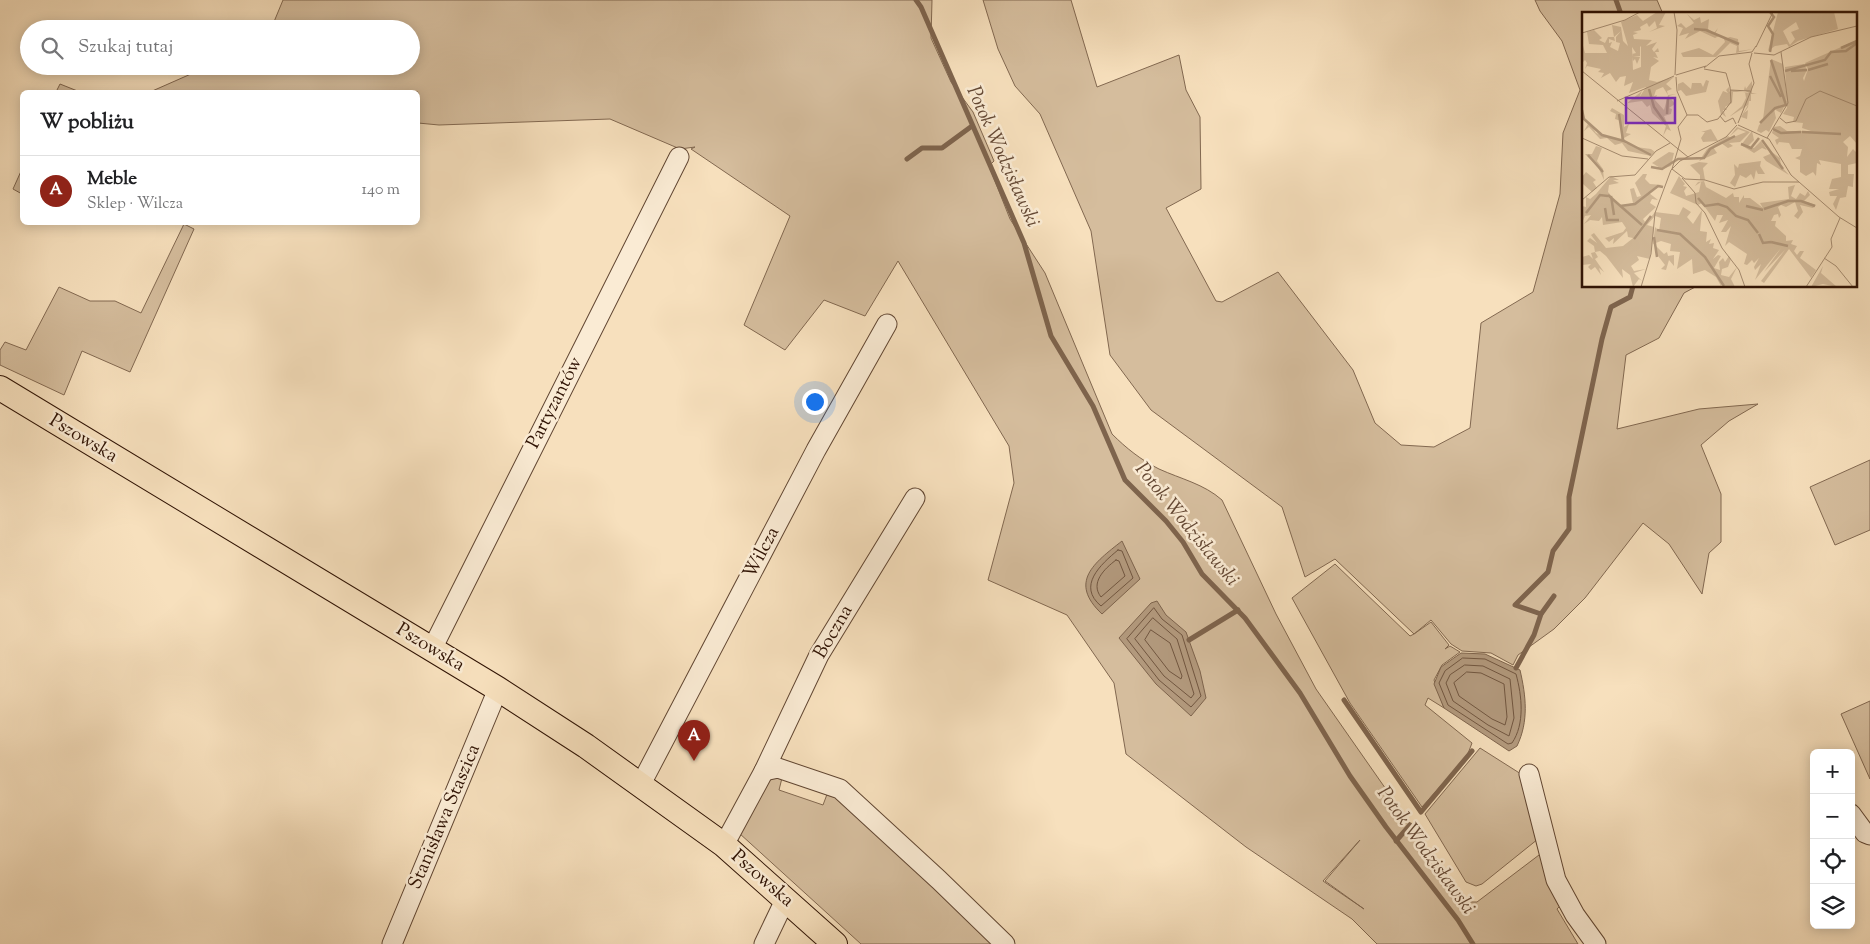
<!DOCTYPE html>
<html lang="pl">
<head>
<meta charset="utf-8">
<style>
  :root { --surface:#fff; --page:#f6f6f6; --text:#202124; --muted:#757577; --line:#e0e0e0; --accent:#8f2418 }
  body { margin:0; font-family:"Sorts Mill Goudy",serif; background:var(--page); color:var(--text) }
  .controls { position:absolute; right:15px; bottom:15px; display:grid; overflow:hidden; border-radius:8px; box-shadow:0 2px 12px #0003 }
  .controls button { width:45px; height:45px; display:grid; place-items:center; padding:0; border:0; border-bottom:1px solid var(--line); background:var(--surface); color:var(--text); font:25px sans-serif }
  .you { position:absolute; left:814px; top:401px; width:18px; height:18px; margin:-12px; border:4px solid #fff; border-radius:50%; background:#1a73e8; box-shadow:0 0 0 8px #1a73e833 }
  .badge { display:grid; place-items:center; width:32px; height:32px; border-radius:50%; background:var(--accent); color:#fff; font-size:16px; font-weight:700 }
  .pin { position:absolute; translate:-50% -41px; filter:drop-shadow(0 1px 2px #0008) }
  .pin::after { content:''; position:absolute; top:26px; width:18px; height:15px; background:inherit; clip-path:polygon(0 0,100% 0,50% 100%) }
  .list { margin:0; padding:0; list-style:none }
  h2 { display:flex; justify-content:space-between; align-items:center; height:65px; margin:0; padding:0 20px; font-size:21px }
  h2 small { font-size:16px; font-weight:400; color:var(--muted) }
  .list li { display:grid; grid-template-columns:32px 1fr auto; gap:15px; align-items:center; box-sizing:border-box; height:70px; padding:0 20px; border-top:1px solid var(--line) }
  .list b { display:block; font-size:19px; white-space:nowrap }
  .list p { margin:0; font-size:16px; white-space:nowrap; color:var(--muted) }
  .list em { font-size:16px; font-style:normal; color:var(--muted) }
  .icon { flex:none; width:28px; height:28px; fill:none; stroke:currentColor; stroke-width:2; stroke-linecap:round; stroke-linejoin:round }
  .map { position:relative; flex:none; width:1870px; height:944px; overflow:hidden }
  .search { position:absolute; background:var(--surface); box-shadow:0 2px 12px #0003; left:20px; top:20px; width:400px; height:55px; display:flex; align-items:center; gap:12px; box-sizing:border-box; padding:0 18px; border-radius:28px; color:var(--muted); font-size:19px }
  .panel { position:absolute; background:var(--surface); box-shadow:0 2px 12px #0003; left:20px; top:90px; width:400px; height:135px; border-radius:8px }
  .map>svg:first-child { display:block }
  .green { fill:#d5bd9d; stroke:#826850; fill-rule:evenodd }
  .water { fill:#b39a7e; stroke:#7e644d }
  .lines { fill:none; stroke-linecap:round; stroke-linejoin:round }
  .shore { stroke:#715640; stroke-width:1 }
  .stream { stroke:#7e644d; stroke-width:5 }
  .minor-casing { stroke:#614632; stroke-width:21 }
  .major-casing { stroke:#2f1203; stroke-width:26 }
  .minor { stroke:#faebd4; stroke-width:19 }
  .major { stroke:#f7e0bd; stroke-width:24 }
  .labels { text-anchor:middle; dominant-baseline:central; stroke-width:5; stroke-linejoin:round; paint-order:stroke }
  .street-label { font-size:19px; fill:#2f1203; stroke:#faebd4 }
  .water-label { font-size:20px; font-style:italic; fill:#644834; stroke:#faebd4 }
  .inset-river { fill:none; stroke:#b39a7e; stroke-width:2.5 }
  .inset-road { fill:none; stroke:#a78e73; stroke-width:1 }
  .view { fill:#7b2cbf; fill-opacity:0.15; stroke:#7b2cbf; stroke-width:2.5 }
  .inset-edge { fill:none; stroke:#2f1203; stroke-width:2.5 }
</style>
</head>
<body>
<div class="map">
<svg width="1870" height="944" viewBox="0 0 1870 944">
  <rect width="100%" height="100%" fill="#f7e0bd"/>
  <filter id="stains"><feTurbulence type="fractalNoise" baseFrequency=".004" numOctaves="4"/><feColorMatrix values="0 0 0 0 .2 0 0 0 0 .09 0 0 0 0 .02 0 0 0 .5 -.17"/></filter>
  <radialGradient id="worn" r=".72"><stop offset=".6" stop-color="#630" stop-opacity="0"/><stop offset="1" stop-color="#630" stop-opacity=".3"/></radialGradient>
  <g class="green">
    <path d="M283,0H932L931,38L951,82L973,112L994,161L989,166L1010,219L1045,273L1112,434C1126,448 1141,460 1159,469C1181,479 1204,484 1222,500L1276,614L1316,689L1462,898L1470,902H1477L1539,855L1544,856L1562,904L1557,909L1578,944H1377L1352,919L1246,847L1126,754L1114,683L1067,615L988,580L1014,483L1009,446L898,261L865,316L824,300L785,350L744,325L790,216L691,149L695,147L680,149L610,119L439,125L418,123V92H150L209,66H411V29H271ZM1360,840L1325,881L1364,909L1323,881Z"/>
    <path d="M983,0H1071L1097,87L1179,55L1186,90L1200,117L1201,189L1166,208L1216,301L1222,302L1278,272L1353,370L1375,423L1401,445L1434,447L1470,428L1481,323L1533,292L1560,194L1563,133L1580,90L1562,41L1540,11L1535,0H1657L1663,14H1584V286H1697L1684,293L1659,338L1626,355L1617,429L1699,409L1758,404L1729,421L1701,445L1721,494V542L1709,553L1702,594L1669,544L1643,523L1585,598L1554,629L1518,655L1513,665L1491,653L1462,651L1451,644L1431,620L1414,634L1431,622L1449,645L1445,649L1450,646L1460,652L1442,665L1434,680L1444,708L1428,698L1425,705L1472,743L1467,756L1422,807L1350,703L1292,598L1335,564L1410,636L1414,634L1335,559L1305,577L1282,507L1151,410L1110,355L1091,231L1040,114L1015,86L998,49Z"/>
    <path d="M60,84L80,92H56Z"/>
    <path d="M22,169V194L13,189Z"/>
    <path d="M184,224L194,229L130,372L82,351L64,395L0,365V350L5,342L26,350L59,287L90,301H115L141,313Z"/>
    <path d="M1870,460V530L1835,545L1810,487Z"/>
    <path d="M1870,701V779L1841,714Z"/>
    <path d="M1480,748L1521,774L1538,839L1482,884L1476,886L1466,882L1425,814Z"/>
    <path d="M783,774L779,790L823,805L829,789L840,794L993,944H861L739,833L767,776Z"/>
  </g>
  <g class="water">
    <path d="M1122,541L1140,579L1102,614C1068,582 1094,563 1122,541Z"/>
    <path d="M1157,601L1166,615L1186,632L1200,671L1206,698L1191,716L1156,684L1119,638L1151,603Z"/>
    <path d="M1461,653L1485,654L1520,670C1526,696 1529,721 1517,746L1509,751L1444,708L1434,684L1441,667Z"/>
  </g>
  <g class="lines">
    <g class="shore">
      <path d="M1118,550L1122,551L1133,578L1101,606C1077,586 1100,565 1118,550Z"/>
      <path d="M1116,560L1119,561L1125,576L1101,597C1090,583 1104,569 1116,560Z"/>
      <path d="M1154,608L1162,619L1182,635L1201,696L1191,707L1159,680L1127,639Z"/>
      <path d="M1153,618L1177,639L1194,694L1191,698L1164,676L1135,639Z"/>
      <path d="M1151,630L1170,643L1182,676L1181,679L1169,671L1145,640Z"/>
      <path d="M1463,658L1485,659L1516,674C1522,696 1525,724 1512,743L1508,744L1448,705L1439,683L1445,671Z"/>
      <path d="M1465,665L1483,666L1510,679L1514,718L1509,736L1488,725L1453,701L1446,683L1450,675Z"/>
      <path d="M1467,672L1481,673L1504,684L1507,717L1505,725L1492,719L1459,696L1454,683Z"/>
    </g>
    <g class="stream">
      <path d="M916,0L921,7L1024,243L1051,336L1093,406L1125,480L1166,521L1183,542L1202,574L1245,618L1300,693L1350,776L1386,827L1458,920L1473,944"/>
      <path d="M1616,0L1621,14"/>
      <path d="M907,159L922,148H942L972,126"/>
      <path d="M1541,614L1515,605L1548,572L1553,551L1569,529V497L1602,339L1611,307L1630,297L1633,286"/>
      <path d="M1189,640L1238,610"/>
      <path d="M1516,668L1534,635L1541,614L1554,596"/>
      <path d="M1344,700L1421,812L1472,751"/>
      <path d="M1396,841L1410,825"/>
    </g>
    <g class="minor-casing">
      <g id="minor">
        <path d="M432,649L679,157"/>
        <path d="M764,771L778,768L840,789L939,880L1005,944"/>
        <path d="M1529,774L1556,880L1575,915L1596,944"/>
        <path d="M641,784L816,450L887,324"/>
        <path d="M1851,814L1865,833L1870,835"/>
        <path d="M724,845L764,771L819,655L915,498"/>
        <path d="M392,944L498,689"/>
        <path d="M764,944L786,898"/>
      </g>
    </g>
    <g class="major-casing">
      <path id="major" d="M0,388L498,689L586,746L724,845L835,944"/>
    </g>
    <use href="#minor" class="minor"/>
    <use href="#major" class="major"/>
  </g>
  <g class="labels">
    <g class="street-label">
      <text transform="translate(555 403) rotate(-63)">Partyzantów</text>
      <text transform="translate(83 439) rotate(31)">Pszowska</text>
      <text transform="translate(762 553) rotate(-62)">Wilcza</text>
      <text transform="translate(834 632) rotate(-60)">Boczna</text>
      <text transform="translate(430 648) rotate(31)">Pszowska</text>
      <text transform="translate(445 817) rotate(-67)">Stanisława Staszica</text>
      <text transform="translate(762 879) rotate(41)">Pszowska</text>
    </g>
    <g class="water-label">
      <text transform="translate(1002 157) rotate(66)">Potok Wodzisławski</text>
      <text transform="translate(1186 525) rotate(51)">Potok Wodzisławski</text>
      <text transform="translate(1425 851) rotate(54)">Potok Wodzisławski</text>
    </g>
  </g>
  <g transform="translate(1582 12)">
    <rect width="275" height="275" fill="#f7e0bd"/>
    <path d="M75,0H84L77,13L83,14L67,20L75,16L73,9L67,15L65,11L58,15L59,18L51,20L56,21L51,23L52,27L70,28L64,34L75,30L70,37L72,40L76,36L77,40H73L76,46L71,45L77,49L69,55L67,68L75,70L92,65L84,72L90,77L85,79L86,83L94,82L87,84L93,92L87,96L90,97L89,102L82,104L89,119L85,117L81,124L84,114L70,101L68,93L65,95L60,89L45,91L60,79L57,86L64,75L47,81L51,70L42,74L44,64L38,65L34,70L28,61L19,66L22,61L16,60L19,57L5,54L3,57L5,51L3,48L0,51V30L3,41H25L21,33L7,32L5,20L12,18L20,26L17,28L23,31L26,25H32L33,29L27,27V31L30,30L28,35L36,39L38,31L34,30V25L39,19L32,25L30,13L39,15L41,29L46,34L39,10L55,3L61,9ZM58,34L59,35V55L51,58L50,35L54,41L50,42L51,49L53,47L55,52L58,45H51L58,44ZM81,75L86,83L82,98L73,88L75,83L72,84L74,78ZM196,0H252L256,17L216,29L207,35L205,32L193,34L186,39ZM214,10L217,17L209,20L213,27L208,33L201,19ZM105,2L112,8L118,5L119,11L127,7L126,17L132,21L136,16L133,22L137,24L133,26L118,19L103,27L107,21L97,24L101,16L95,14L99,11L104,16L112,11ZM148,25L156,27L157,39L171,37L154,41L155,34L148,31L134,45H101L99,41L117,36L131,43L143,30L142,27ZM275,28V132L268,124L261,130L266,135L265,145L271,137L275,141V151L266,153V162H272L271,172V175L266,174L264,185L258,186L254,198L251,192L255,184H248L247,180L257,177H247L250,167L259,165V152L237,148L239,153L235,151L234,164L231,160L224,164L218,160V148L213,146L218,144L220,137H210L207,131L197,130L195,133L193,128L197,126L190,121L192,115L198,114L205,119H229L220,116L221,111L211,110L212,105L201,102L205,96L203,55L222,52L225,58L221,66L222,69L226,57L223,51ZM189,47L201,52L205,89L199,101L192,97L194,106L187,120L184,118L179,121L175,119L177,113L190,101L181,107ZM124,68L127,69L124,80L104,84L99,78L96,79V72L101,70L109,77L110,71H119L121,75ZM170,69V81L175,82H169V89H167L166,95L162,101L166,98L165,107L159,105L166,93L147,105L160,94L164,86L163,80H151L150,91L143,95L145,98H141L144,105L140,102L134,107L139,103L136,89L141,79L146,81L144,78L147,75V80L149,78L167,81L162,78L163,74L164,77ZM30,96L42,103V115L47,112L44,121L49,122L42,126L44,132L46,130L54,135L69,137L73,140L69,144L46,139L40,131L33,133L25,126L18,127L7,115L2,119L7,110L14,121L39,128V109L33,107L34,102L28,99ZM155,115L168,120L158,130L147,131L151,134L146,136L139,131L131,135L135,141L117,149L125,137L146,124L149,126L164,120L156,117L148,124ZM129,117L136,129L121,130L119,126L123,120H119ZM170,119L172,128L165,135L172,136L179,129L185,138L180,136L172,141L159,133ZM14,134L20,136L15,149L21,157L22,168L16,155L3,142H10ZM187,138L198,146L199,154L207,163L184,149L181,145L188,142ZM87,140L92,141L89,154L80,157L70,151ZM179,149L178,154L183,162H176L174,158L172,168L169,162L164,166L158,163L153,175L148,171L153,163L152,152L156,156L157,152ZM117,150L126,151L121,156L123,168H118V163L108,153ZM4,160L14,168L11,170L15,176L10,180L1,172L0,165ZM61,162H65L63,167L68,172L80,173L67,181L76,188L70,187L68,191L74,195L61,207L63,210L51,226L46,225L45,219L31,232L32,226L27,230L23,226L41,220L44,216L40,210L21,213L20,205L17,209L8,208L2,212L9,203L3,204L0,211V194L4,195V185L8,187L14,182L29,164L37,168H31L37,171L27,173L26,180L38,194L51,191L48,177L52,176L55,185L59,184L53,171ZM97,164L103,172L101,174L105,175L102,179L104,184L117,180L119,170L113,174L116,170L122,169L124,175L144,186L151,181L152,185H157V191L162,183V186H168L181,196L178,191L207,187L206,175L213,173L209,184L214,187L218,181L223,184L226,179L228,183L222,189L234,193L231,196L218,193L221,200L216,207L212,204L216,199L213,190L204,195L199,193L196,195L199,203L197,206L196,202L192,203L189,209H194L193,214L204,224V229L211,228L209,232L215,234L212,239L215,243L218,239H222L218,246L234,258L229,266L207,237L182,271L179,269L203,238L182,260L199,236L173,268L179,252L173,258L172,255L177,246L172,251L170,248L165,253L162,252L165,242L147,230L143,234L149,214L144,220H139L146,208L137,211L141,203H135L133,209L120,191L116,193L88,181ZM101,195L109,200L105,205L111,212L120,198L118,219L125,220L124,230L129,227L127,232L132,231L131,236L137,238L131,247L136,243L139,244L132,256L138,258L137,250L141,246L143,250L147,244L149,247L146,255L140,257L139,263L147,265L155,255L149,267L153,275H143L141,271L139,274L134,265L123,258L111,262L110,247L95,257L98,240L88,239L89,232L79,229L71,232L73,215L77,219L79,206L73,204L65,213L72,215L68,247L55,244L57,248L49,254L52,259L64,257L52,261L60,269L57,267L51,275L48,263L40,257L41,266L24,244L18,239L13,240L12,234L5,229L8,226L15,231L9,223L12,221L24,236L41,234L55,223L73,200L97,203ZM74,234L82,242L85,240L86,244L92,243V254L87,248L84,258L79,257L83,253L73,240ZM13,240L16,245L13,247L22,260L17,256L19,263L13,255L9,258L6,255L9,252L0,253V245L7,243L11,247L9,241ZM241,254L239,261L255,275L241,272L229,275Z" fill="#d5bd9d" fill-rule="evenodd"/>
    <path class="inset-river" d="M112,17L124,18L157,32M259,36L275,29M188,40L191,22L186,14L192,5L188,0M226,58L246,52M203,59L243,48L249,40L264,39L275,31M209,59L225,58M188,64L199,85M67,77L72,95L84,112M0,98L2,107L20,123L42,129L69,143M37,102L41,128M85,102L86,86M178,111L193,96L204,93L189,48M191,117L199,121L219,120M220,120L259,122M180,128L201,157M159,132L169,136L177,126M6,143L21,160M69,155L80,157L96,147L122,146L128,137L153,124M26,183L60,213M29,184L32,203M116,186L123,194L136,192L145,195L154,204L166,208L176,221M38,194L53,192L76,174L81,175M164,194L181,198M23,196L25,208H37M182,197L206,189H219L233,194M4,201L18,183L26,184M75,218L98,222L123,245L142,274M177,222L181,231L189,230M72,225L75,245M52,227L69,204M189,230L206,234"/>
    <path class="inset-road" d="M92,0L95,18L93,63M0,21L43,8L58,0M174,35L191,0M172,41L192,43L229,25L275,14M122,56L137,44L170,40L174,34M122,57L144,61L148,75M0,59L106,145M94,63L124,54M94,65L95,79L105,103M148,78L168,79M35,89L92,64M105,103H116L125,110L136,107L149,90L148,75M138,104L143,110L151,106L154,112M198,106L204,111L214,109L224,87L238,79L275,94M156,111L172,71L167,52L170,41M156,113L187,127L209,163L257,205L275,216M0,126L40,144L66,147M185,126L206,91L199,40M90,157L103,167L123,168L152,177L181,170H217M90,157L99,127L96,115L105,103M100,166L113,181L114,191L123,201L140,236L157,258L163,275M0,188L27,165L53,163L74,139L88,131M242,246L254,254L271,275M59,275L69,242L73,201L89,158L98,149L144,125L155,113M224,275L250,235L249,227L258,206"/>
    <path class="view" d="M44,86H93V111H44Z"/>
    <rect width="275" height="275" class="inset-edge"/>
  </g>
  <rect width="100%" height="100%" filter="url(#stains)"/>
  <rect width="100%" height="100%" fill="url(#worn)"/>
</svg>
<div class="controls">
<button>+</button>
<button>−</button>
<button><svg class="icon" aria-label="locate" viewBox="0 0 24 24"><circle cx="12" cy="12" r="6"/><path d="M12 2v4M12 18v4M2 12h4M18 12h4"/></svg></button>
<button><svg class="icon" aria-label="layers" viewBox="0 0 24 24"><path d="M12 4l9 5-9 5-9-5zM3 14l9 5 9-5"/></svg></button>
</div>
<div class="you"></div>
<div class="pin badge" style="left:694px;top:761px">A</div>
<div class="search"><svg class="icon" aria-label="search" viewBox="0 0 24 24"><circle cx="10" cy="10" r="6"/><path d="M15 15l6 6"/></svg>Szukaj tutaj</div>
<section class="panel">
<h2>W pobliżu<small></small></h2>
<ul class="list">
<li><span class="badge">A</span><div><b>Meble</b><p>Sklep · Wilcza</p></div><em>140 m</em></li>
</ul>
</section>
</div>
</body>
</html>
